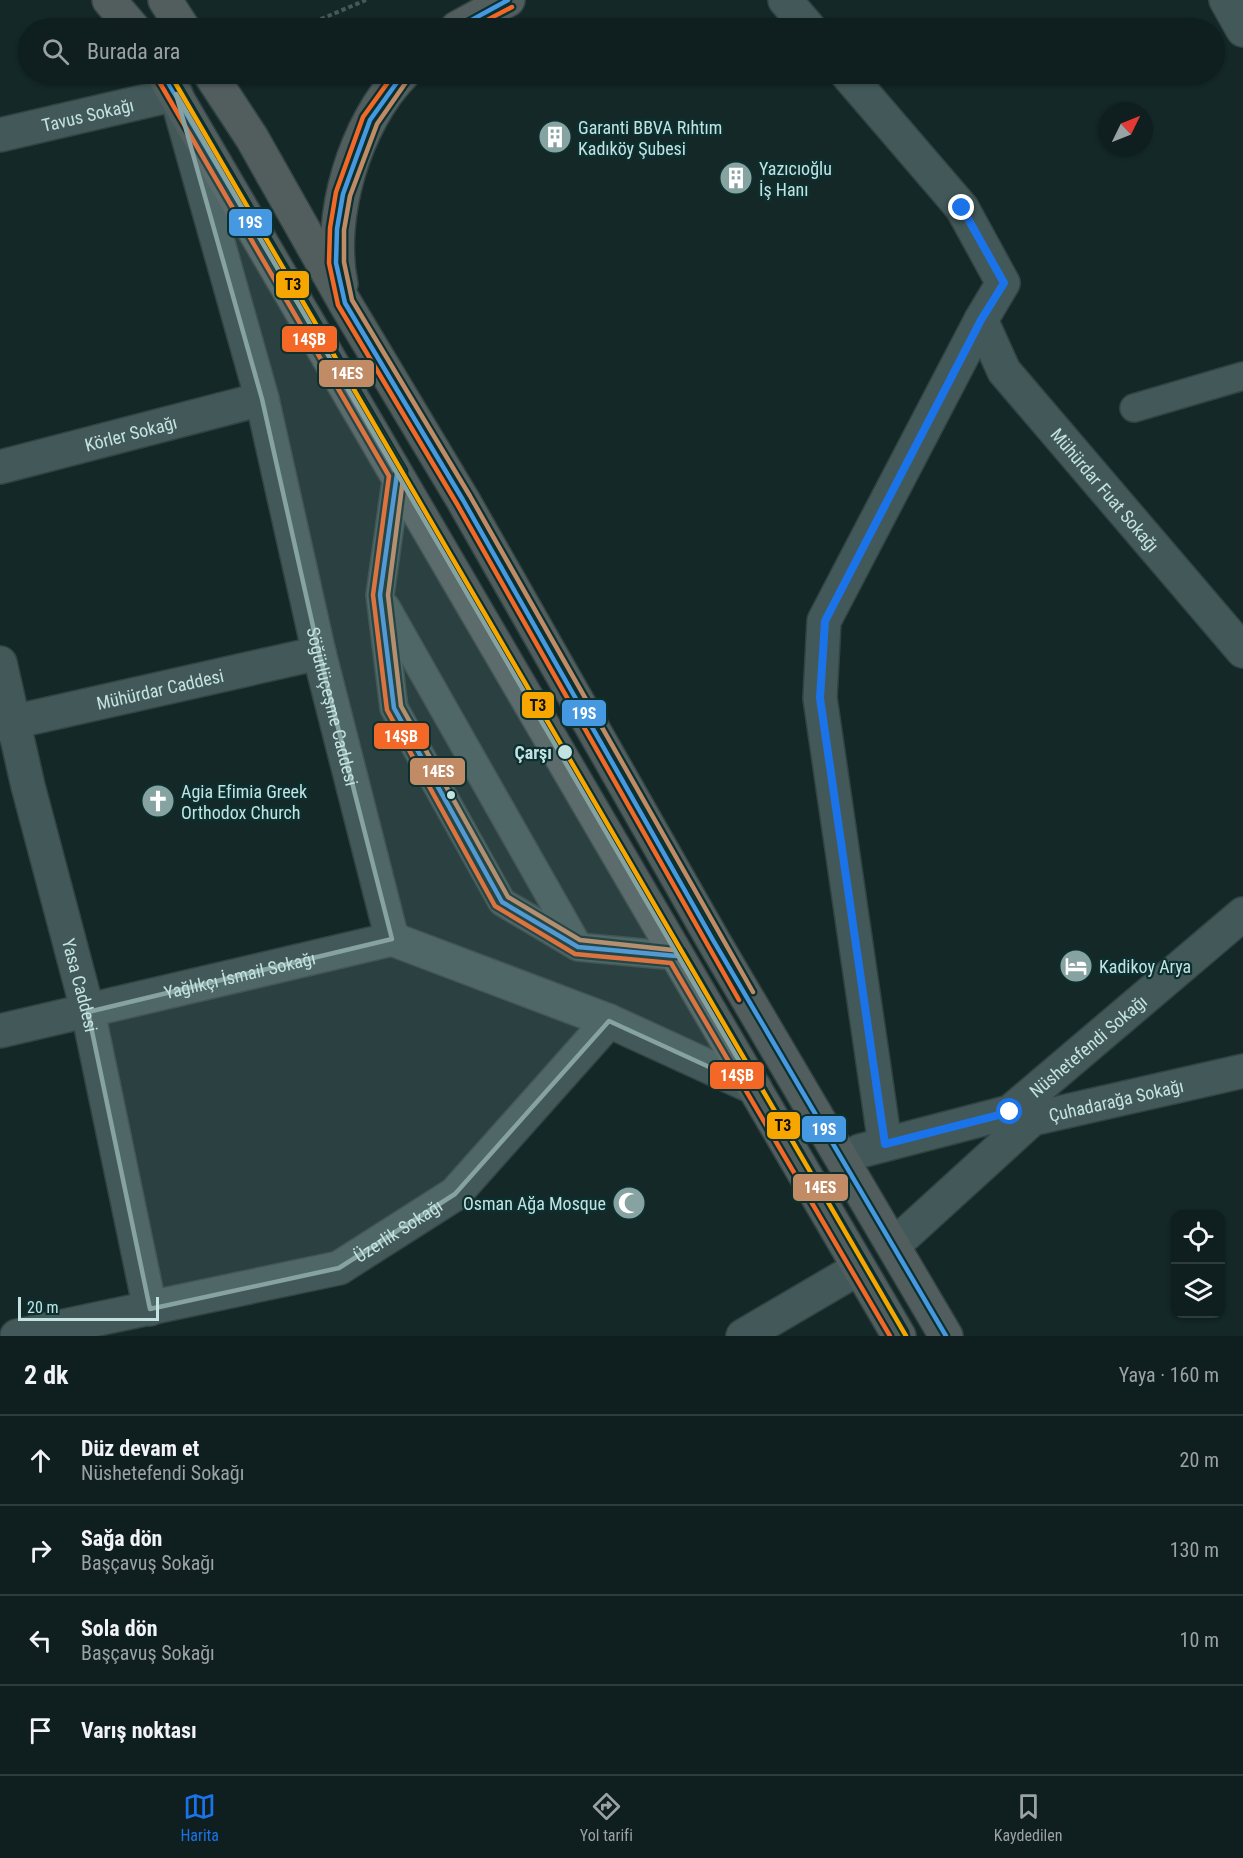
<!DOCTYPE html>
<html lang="tr">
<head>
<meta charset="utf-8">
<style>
  :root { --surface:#0f1e1e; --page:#182727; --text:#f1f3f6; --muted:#9ba2a4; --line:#2f3c3c; --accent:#1a73e8 }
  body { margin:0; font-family:"Roboto Condensed",sans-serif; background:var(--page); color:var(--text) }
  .controls { position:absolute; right:18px; bottom:18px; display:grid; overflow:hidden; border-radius:12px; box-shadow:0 2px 4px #0004 }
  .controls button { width:54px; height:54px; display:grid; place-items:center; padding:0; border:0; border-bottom:2px solid var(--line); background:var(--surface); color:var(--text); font:30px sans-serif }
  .compass { position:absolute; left:1099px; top:102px; width:54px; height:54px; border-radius:50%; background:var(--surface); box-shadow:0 2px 4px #0004; rotate:47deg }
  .scale { position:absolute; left:18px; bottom:15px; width:141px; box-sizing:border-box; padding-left:6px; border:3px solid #c3e3e2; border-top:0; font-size:16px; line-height:21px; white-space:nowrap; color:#c3e3e2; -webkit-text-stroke:4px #0c3030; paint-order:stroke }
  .stop { position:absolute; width:18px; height:18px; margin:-14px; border:4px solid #1a73e8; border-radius:50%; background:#fff }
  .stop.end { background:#1a73e8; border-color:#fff; box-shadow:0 2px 6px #0008 }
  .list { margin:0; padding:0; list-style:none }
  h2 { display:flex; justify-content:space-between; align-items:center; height:78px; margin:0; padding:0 24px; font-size:26px }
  h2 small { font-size:20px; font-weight:400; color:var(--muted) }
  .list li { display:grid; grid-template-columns:39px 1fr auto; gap:18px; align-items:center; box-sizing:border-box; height:90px; padding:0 24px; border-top:2px solid var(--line) }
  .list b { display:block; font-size:22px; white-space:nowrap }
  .list p { margin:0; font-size:20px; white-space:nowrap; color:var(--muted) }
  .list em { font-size:20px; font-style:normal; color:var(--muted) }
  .icon { flex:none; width:33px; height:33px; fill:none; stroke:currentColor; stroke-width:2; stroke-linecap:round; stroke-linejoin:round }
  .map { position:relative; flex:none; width:1243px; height:1336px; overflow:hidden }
  .search { position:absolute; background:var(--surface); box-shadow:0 2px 4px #0004; left:18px; right:18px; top:18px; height:66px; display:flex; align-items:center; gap:15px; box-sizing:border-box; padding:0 21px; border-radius:33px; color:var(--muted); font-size:22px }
  .sheet { height:438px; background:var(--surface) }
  nav { display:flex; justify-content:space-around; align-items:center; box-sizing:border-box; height:84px; border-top:2px solid var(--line); background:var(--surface); font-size:16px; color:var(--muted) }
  nav a { display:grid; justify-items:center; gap:3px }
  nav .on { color:var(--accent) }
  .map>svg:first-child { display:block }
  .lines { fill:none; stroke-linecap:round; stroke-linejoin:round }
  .lane-casing { stroke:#324343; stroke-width:30 }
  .street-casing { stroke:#324343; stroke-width:36 }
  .primary-casing { stroke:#324343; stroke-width:36 }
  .path { stroke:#465858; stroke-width:4; stroke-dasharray:4.5 3; stroke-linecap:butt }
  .lane { stroke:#435959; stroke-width:27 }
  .street { stroke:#435959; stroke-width:33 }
  .primary { stroke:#525e5e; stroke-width:33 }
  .bus-1-casing { stroke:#0c3030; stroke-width:9 }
  .bus-2-casing { stroke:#0c3030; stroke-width:9 }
  .bus-3-casing { stroke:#0c3030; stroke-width:9 }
  .bus-1 { stroke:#4699e1; stroke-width:4.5 }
  .bus-2 { stroke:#f36827; stroke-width:4.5 }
  .bus-3 { stroke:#c18c65; stroke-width:4.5 }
  .tram-1-casing { stroke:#0c3030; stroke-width:9 }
  .tram-1 { stroke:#f7a600; stroke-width:4.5 }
  .route { stroke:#1a73e8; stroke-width:8 }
  .marked { fill:#86a2a1; fill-opacity:0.2; stroke:#86a2a1; stroke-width:4.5; stroke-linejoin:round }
  .stop-dot { fill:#c3e3e2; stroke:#0c3030; stroke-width:2 }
  .labels { text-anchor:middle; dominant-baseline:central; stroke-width:4.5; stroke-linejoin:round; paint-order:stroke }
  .street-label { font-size:18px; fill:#c3e3e2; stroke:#0c3030 }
  .poi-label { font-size:18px; fill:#c3e3e2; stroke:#0c3030; text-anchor:start }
  .stop-label { font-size:18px; font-weight:bold; fill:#c3e3e2; stroke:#0c3030; text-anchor:end }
  .line-badge { stroke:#0c3030; stroke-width:2 }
  .badge-label { font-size:16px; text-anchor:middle; font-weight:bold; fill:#fff }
  .pale-badge-label { font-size:16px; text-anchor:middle; font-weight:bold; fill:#111 }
</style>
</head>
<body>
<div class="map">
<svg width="1243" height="1336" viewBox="0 0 1243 1336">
  <rect width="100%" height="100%" fill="#142828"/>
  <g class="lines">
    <g class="lane-casing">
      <g id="lane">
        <path d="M1134,408L1243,376"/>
        <path d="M397,474L380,595L394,708L502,902L578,947L676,956"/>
        <path d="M386,607L577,944"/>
      </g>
    </g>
    <g class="street-casing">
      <g id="street">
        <path d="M785,0L809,28"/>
        <path d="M1226,0L1243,30"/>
        <path d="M847,74L962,208L1003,283L981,320L824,621L820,698L885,1144"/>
        <path id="s1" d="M0,135L176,94L262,399L319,653L392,939"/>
        <path id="s2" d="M981,320L1004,371L1243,651"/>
        <path id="s3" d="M0,467L262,399"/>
        <path id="s4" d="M0,663L28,786L88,1012L150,1309"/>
        <path id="s5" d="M0,725L319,653"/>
        <path d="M392,939L609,1021L755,1088"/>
        <path id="s6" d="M0,1031L392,939"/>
        <path id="s7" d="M843,1159L860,1151L1010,1112L1243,914"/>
        <path id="s8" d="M894,1245L1032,1119L1243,1071"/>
        <path id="s9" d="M17,1336L339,1268L455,1194L609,1021"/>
        <path d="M743,1336L859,1268"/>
      </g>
    </g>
    <g class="primary-casing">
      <g id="primary">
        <path d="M109,0L133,28"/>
        <path d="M165,0L183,28"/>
        <path d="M457,28L508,0"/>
        <path d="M163,74L899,1336"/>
        <path d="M210,74L252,138L345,303L463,500L713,940L946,1336"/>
        <path d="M341,284C327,217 355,123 403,74"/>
      </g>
    </g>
    <path class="path" d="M300,28L366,0"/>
    <use href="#lane" class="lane"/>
    <use href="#street" class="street"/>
    <use href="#primary" class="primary"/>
    <g class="bus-1-casing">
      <g id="bus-1">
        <path d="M457,28L508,0"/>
        <path d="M163,74L338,371"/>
        <path d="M403,74L370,120L343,194L337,229L336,263L345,303L463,500L713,940L946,1336"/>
        <path d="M397,474L380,595L394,708L502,902L578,947L676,956"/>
      </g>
    </g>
    <g class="bus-2-casing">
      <g id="bus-2">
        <path d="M472,28L512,7"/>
        <path d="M394,74L363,117L336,192L330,228L329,263L338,305L457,504L739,1000"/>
        <path d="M157,78L389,476L373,595L387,710L495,906L575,954L671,963L890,1336"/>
      </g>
    </g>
    <g class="bus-3-casing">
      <g id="bus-3">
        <path d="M171,74L404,471L388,595L401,706L508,897L580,940L682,951L905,1332"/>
        <path d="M409,78L377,124L350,196L344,230V262L352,300L470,496L753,992"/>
      </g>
    </g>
    <use href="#bus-1" class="bus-1"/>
    <use href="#bus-2" class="bus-2"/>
    <use href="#bus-3" class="bus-3"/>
    <g class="tram-1-casing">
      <path id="tram-1" d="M170,74L906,1336"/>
    </g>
    <use href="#tram-1" class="tram-1"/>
  </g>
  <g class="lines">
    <path class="route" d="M962,208L1004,283L981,320L825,621L820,698L885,1144L1010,1112"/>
  </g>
  <path class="marked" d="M176,94L755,1088L609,1021L455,1194L339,1268L150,1309L88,1012L392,939L319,653L262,399Z"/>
  <defs>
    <g id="building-disc" transform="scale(1.725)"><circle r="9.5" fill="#86a2a1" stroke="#0c3030"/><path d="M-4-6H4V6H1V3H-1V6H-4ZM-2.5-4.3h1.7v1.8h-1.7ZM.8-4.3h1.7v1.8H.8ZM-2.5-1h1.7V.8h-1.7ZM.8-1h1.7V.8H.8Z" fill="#fff"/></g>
    <g id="church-disc" transform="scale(1.725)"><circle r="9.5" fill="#86a2a1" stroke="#0c3030"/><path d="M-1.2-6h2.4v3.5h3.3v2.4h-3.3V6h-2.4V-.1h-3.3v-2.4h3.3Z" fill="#fff"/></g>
    <g id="hotel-disc" transform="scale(1.725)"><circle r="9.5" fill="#86a2a1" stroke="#0c3030"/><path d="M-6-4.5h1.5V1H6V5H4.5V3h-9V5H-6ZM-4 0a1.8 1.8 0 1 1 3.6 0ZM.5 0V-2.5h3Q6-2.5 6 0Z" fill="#fff"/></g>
    <g id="mosque-disc" transform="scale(1.725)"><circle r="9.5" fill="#86a2a1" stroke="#0c3030"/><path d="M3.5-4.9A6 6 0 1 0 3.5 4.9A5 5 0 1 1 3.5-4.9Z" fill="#fff"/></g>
  </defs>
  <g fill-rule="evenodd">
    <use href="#building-disc" x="555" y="137"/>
    <use href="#building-disc" x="736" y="178"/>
    <use href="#church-disc" x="158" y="801"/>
    <use href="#hotel-disc" x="1076" y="966"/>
    <use href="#mosque-disc" x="629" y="1203"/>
  </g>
  <g class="stop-dot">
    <circle cx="565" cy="752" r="8"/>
    <circle cx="451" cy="795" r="5"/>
  </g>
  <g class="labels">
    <g class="street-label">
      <text stroke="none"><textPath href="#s1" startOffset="90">Tavus Sokağı</textPath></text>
      <text stroke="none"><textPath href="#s3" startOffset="135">Körler Sokağı</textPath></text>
      <text stroke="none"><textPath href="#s2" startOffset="212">Mühürdar Fuat Sokağı</textPath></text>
      <text stroke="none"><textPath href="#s5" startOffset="164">Mühürdar Caddesi</textPath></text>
      <text stroke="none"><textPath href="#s1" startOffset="813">Söğütlüçeşme Caddesi</textPath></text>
      <text stroke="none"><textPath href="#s6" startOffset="246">Yağlıkçı İsmail Sokağı</textPath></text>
      <text stroke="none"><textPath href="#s4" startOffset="332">Yasa Caddesi</textPath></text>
      <text stroke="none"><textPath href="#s7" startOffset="276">Nüshetefendi Sokağı</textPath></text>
      <text stroke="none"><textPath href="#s8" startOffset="273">Çuhadarağa Sokağı</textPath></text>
      <text stroke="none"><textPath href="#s9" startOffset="399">Üzerlik Sokağı</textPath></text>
    </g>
    <g class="poi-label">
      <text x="578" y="127">Garanti BBVA Rıhtım<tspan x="578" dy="21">Kadıköy Şubesi</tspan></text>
      <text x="759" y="168">Yazıcıoğlu<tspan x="759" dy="21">İş Hanı</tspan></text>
      <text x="181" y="791">Agia Efimia Greek<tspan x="181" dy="21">Orthodox Church</tspan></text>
      <text x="1099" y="966">Kadikoy Arya</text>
      <text x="606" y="1203" text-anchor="end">Osman Ağa Mosque</text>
    </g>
    <g class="stop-label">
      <text x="552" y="752">Çarşı</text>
    </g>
  </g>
  <g class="line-badge">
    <rect x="228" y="208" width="45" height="29" rx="6" fill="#4699e1"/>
    <rect x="275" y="270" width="35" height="29" rx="6" fill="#f7a600"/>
    <rect x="281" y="325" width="57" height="28" rx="6" fill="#f36827"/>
    <rect x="318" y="359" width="57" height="29" rx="6" fill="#c18c65"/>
    <rect x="521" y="691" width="34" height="28" rx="6" fill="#f7a600"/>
    <rect x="561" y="699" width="46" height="28" rx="6" fill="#4699e1"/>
    <rect x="373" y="722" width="57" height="28" rx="6" fill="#f36827"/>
    <rect x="409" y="757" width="57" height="29" rx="6" fill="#c18c65"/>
    <rect x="709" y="1061" width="56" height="29" rx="6" fill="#f36827"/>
    <rect x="766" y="1111" width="35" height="29" rx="6" fill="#f7a600"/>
    <rect x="801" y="1115" width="46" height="28" rx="6" fill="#4699e1"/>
    <rect x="792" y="1173" width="57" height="29" rx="6" fill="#c18c65"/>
  </g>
  <g class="badge-label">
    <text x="250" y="228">19S</text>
    <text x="309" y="345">14ŞB</text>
    <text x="347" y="379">14ES</text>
    <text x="584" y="719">19S</text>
    <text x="401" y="742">14ŞB</text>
    <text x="438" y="777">14ES</text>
    <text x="737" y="1081">14ŞB</text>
    <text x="824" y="1135">19S</text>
    <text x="820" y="1193">14ES</text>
  </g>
  <g class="pale-badge-label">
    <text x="293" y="290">T3</text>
    <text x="538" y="711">T3</text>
    <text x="783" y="1131">T3</text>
  </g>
</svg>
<div class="controls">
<button><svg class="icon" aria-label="locate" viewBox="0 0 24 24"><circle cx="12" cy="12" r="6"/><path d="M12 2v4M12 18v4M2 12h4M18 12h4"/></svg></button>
<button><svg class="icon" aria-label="layers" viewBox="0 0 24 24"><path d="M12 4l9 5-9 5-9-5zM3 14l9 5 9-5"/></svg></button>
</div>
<svg class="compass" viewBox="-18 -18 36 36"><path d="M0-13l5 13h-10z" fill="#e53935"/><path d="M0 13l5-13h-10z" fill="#9ba2a4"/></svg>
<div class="scale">20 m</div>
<div class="stop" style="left:1010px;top:1112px"></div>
<div class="stop end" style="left:962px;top:208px"></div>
<div class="search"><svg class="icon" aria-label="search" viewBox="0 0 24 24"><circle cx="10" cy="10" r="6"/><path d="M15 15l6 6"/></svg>Burada ara</div>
</div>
<section class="sheet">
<h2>2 dk<small>Yaya · 160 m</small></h2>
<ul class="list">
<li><svg class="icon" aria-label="ahead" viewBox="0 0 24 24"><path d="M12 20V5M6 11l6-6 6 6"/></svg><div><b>Düz devam et</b><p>Nüshetefendi Sokağı</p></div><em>20 m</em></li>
<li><svg class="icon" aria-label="right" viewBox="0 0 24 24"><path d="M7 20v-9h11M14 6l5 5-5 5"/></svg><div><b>Sağa dön</b><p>Başçavuş Sokağı</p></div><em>130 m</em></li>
<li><svg class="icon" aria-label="left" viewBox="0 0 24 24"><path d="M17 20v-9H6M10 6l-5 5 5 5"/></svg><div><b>Sola dön</b><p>Başçavuş Sokağı</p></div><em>10 m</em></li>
<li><svg class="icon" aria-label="arrive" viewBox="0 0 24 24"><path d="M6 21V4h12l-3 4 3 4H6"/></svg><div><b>Varış noktası</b></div></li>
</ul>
</section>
<nav>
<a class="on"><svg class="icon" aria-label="map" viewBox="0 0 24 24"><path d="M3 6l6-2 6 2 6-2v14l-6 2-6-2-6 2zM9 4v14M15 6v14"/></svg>Harita</a>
<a><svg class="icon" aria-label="directions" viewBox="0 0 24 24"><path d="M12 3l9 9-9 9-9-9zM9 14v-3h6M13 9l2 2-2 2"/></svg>Yol tarifi</a>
<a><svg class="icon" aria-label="saved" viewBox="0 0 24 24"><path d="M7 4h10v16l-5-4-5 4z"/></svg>Kaydedilen</a>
</nav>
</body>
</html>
